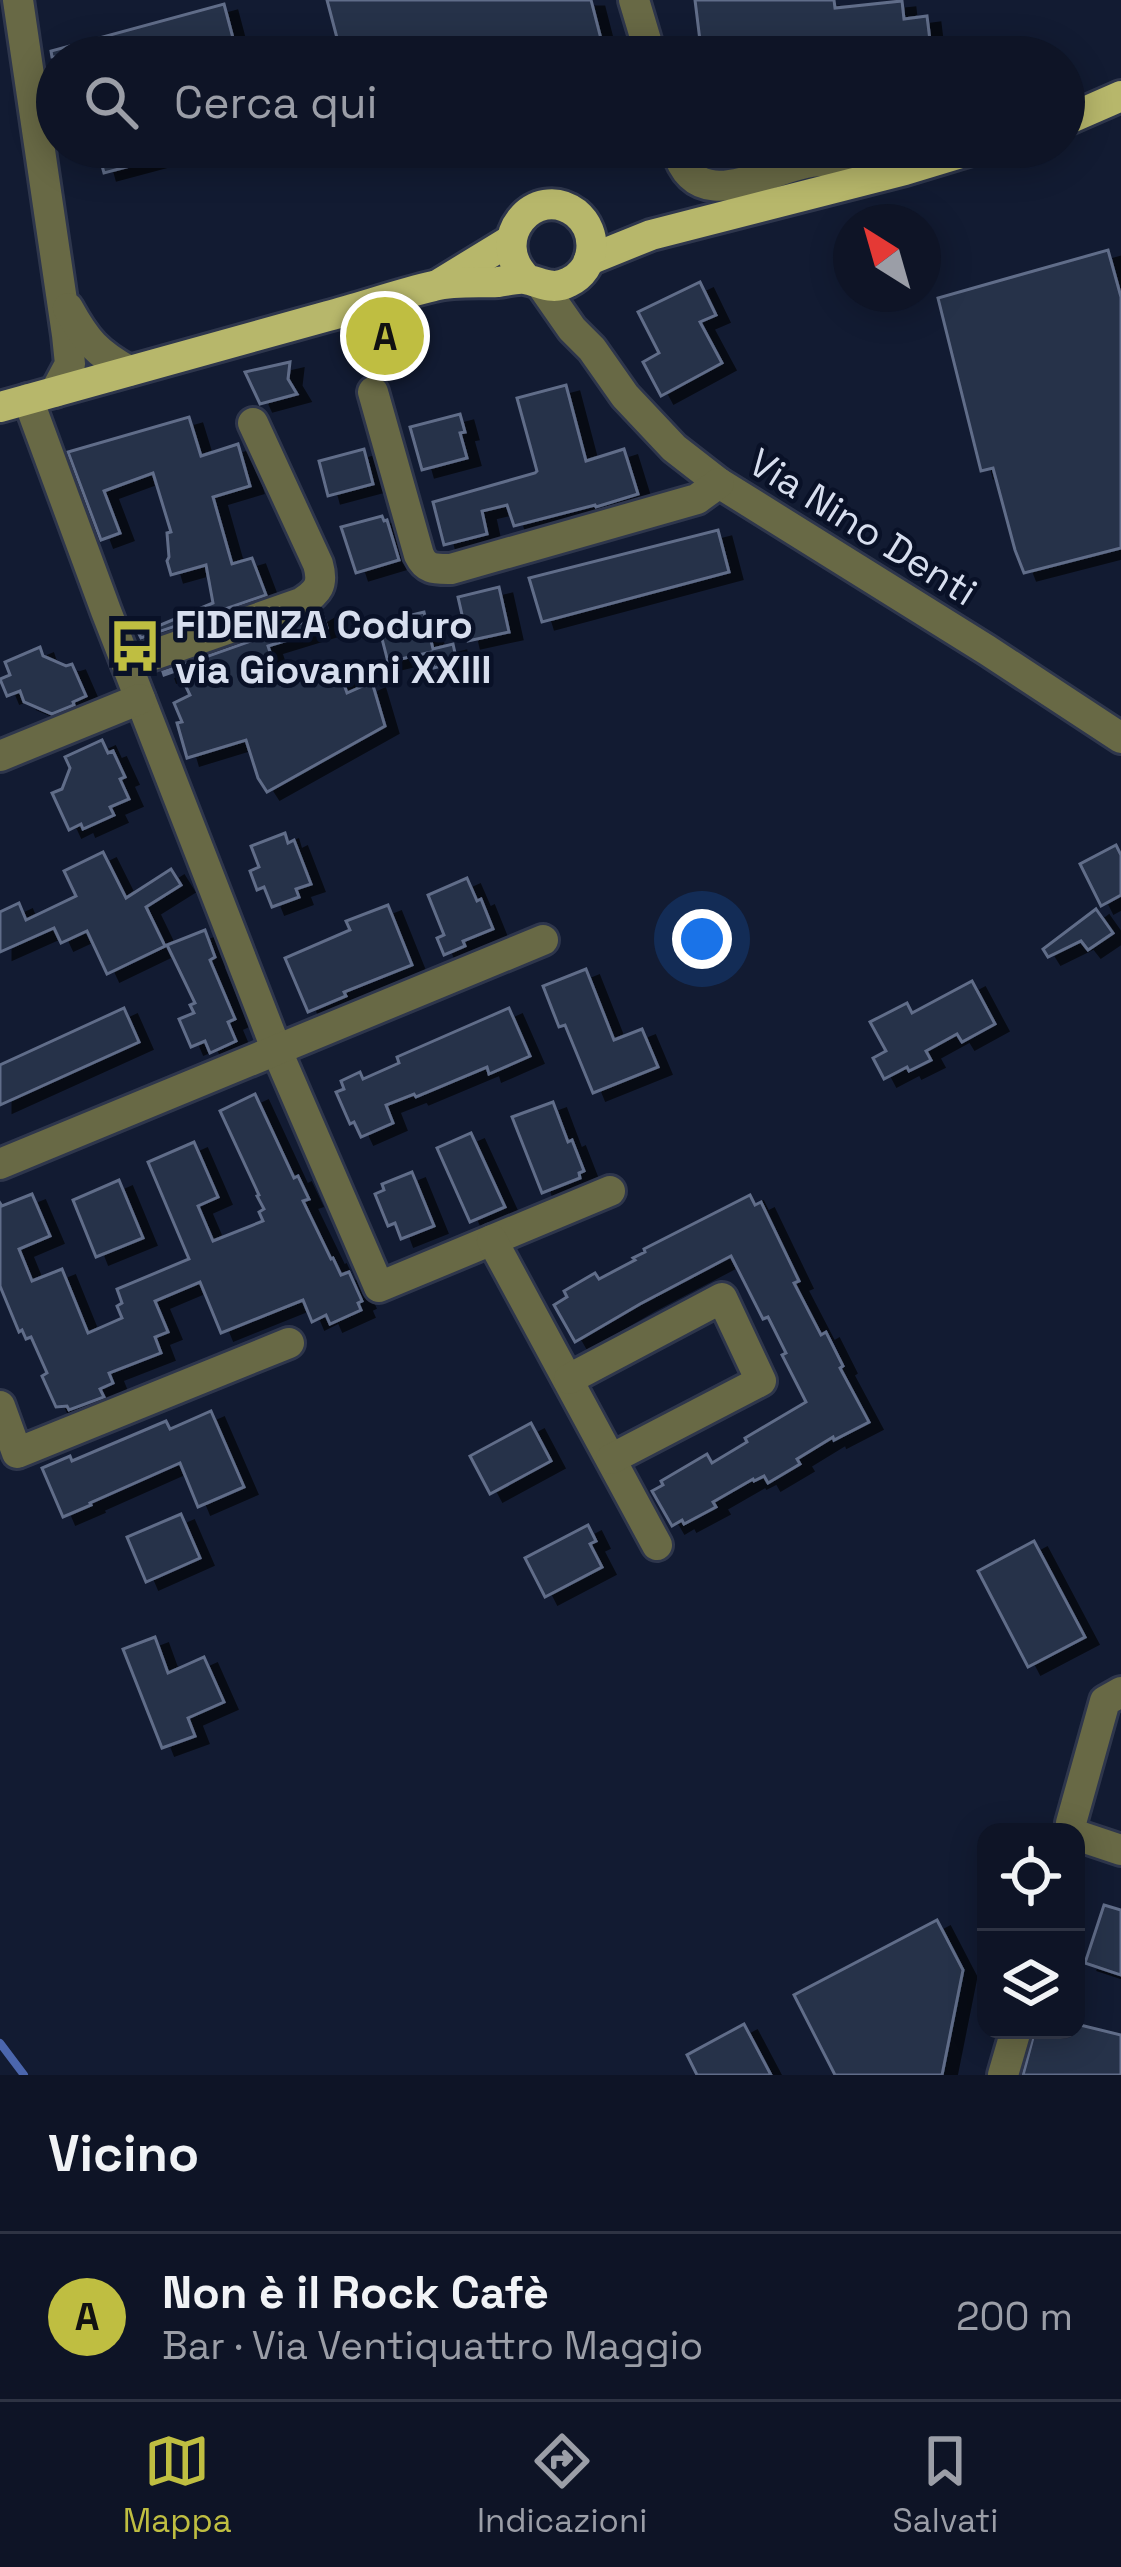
<!DOCTYPE html>
<html lang="it">
<head>
<meta charset="utf-8">
<style>
  :root { --surface:#0e1426; --page:#171d2e; --text:#f1f3f6; --muted:#9b9ea7; --line:#2e3343; --accent:#bfbe41 }
  body { margin:0; font-family:"Space Grotesk",sans-serif; background:var(--page); color:var(--text) }
  .controls { position:absolute; right:36px; bottom:36px; display:grid; overflow:hidden; border-radius:24px; box-shadow:0 6px 30px #0003 }
  .controls button { width:108px; height:108px; display:grid; place-items:center; padding:0; border:0; border-bottom:3px solid var(--line); background:var(--surface); color:var(--text); font:60px sans-serif }
  .compass { position:absolute; left:833px; top:204px; width:108px; height:108px; border-radius:50%; background:var(--surface); box-shadow:0 6px 30px #0003; rotate:323deg }
  .you { position:absolute; left:702px; top:939px; width:42px; height:42px; margin:-30px; border:9px solid #fff; border-radius:50%; background:#1a73e8; box-shadow:0 0 0 18px #1a73e833 }
  .badge { display:grid; place-items:center; width:78px; height:78px; border-radius:50%; background:var(--accent); color:#111; font-size:39px; font-weight:700 }
  .pin { position:absolute; translate:-50% -50%; border:6px solid #fff; box-shadow:0 3px 12px #0006 }
  .list { margin:0; padding:0; list-style:none }
  h2 { display:flex; justify-content:space-between; align-items:center; height:156px; margin:0; padding:0 48px; font-size:51px }
  h2 small { font-size:39px; font-weight:400; color:var(--muted) }
  .list li { display:grid; grid-template-columns:78px 1fr auto; gap:36px; align-items:center; box-sizing:border-box; height:168px; padding:0 48px; border-top:3px solid var(--line) }
  .list b { display:block; font-size:45px; white-space:nowrap }
  .list p { margin:0; font-size:39px; white-space:nowrap; color:var(--muted) }
  .list em { font-size:39px; font-style:normal; color:var(--muted) }
  .icon { flex:none; width:66px; height:66px; fill:none; stroke:currentColor; stroke-width:2; stroke-linecap:round; stroke-linejoin:round }
  .map { position:relative; flex:none; width:1121px; height:2075px; overflow:hidden }
  .search { position:absolute; background:var(--surface); box-shadow:0 6px 30px #0003; left:36px; right:36px; top:36px; height:132px; display:flex; align-items:center; gap:30px; box-sizing:border-box; padding:0 42px; border-radius:66px; color:var(--muted); font-size:45px }
  .sheet { height:324px; background:var(--surface) }
  nav { display:flex; justify-content:space-around; align-items:center; box-sizing:border-box; height:168px; border-top:3px solid var(--line); background:var(--surface); font-size:33px; color:var(--muted) }
  nav a { display:grid; justify-items:center; gap:6px }
  nav .on { color:var(--accent) }
  .map>svg:first-child { display:block }
  .lines { fill:none; stroke-linecap:round; stroke-linejoin:round }
  .stream { stroke:#4b66ad; stroke-width:8 }
  .building { fill:#263048; stroke:#616d89; stroke-width:3; filter:url(#shadow) }
  .minor-casing { stroke:#2e364c; stroke-width:36 }
  .major-casing { stroke:#2e364c; stroke-width:36 }
  .minor { stroke:#686945; stroke-width:30 }
  .major { stroke:#b7b76b; stroke-width:30 }
  .labels { text-anchor:middle; dominant-baseline:central; stroke-width:9; stroke-linejoin:round; paint-order:stroke }
  .street-label { font-size:39px; fill:#d7deee; stroke:#091127 }
  .poi-label { font-size:39px; font-weight:bold; fill:#d7deee; stroke:#091127; text-anchor:start }
</style>
</head>
<body>
<div class="map">
<svg width="1121" height="2075" viewBox="0 0 1121 2075">
  <defs>
    <filter id="shadow"><feDropShadow dx="13" dy="7" stdDeviation="0" flood-color="#0009"/></filter>
  </defs>
  <rect width="100%" height="100%" fill="#121b32"/>
  <g class="lines">
    <path class="stream" d="M0,2043L24,2075"/>
  </g>
  <g class="building">
    <path d="M327,0H591L601,39L535,57H342Z"/>
    <path d="M695,0H834L835,8L902,1L904,19L927,16L932,57H702Z"/>
    <path d="M224,4L238,57H52L51,51Z"/>
    <path d="M97,147H178L179,153L104,173Z"/>
    <path d="M1108,250L1121,297V548L1024,573L1015,550L993,468L981,471L938,298Z"/>
    <path d="M700,282L716,315L700,322L722,363L661,396L643,362L659,353L638,312Z"/>
    <path d="M290,362L288,379L297,394L260,404L245,372Z"/>
    <path d="M566,385L586,461L624,449L638,494L596,507L595,505L514,526L507,505L482,511L487,534L444,545L433,502L535,473L537,471L517,398Z"/>
    <path d="M460,414L465,432L460,433L467,458L422,470L410,427Z"/>
    <path d="M189,417L201,456L238,444L250,486L213,497L232,564L252,558L266,595L141,638L139,634L213,603L206,565L171,575L167,561L169,557L167,533L171,532L153,473L104,491L120,533L101,540L68,452Z"/>
    <path d="M364,449L373,484L328,496L319,461Z"/>
    <path d="M382,516L384,521L387,520L399,560L356,573L341,527Z"/>
    <path d="M718,530L729,572L542,622L529,578Z"/>
    <path d="M499,587L509,632L468,641L458,597Z"/>
    <path d="M322,612L327,628L268,646L281,685L338,667L347,693L372,682L385,726L267,792L258,778L246,740L187,758L177,723L182,722L174,703L190,695L178,670L164,675L163,672L307,621Z"/>
    <path d="M424,612L433,649L453,644L457,662L434,668L431,652L388,662L378,623Z"/>
    <path d="M40,647L43,656L66,666L72,664L86,696L73,702L74,705L52,714L24,702L20,691L7,696L0,679L10,675L5,662Z"/>
    <path d="M102,740L108,753L113,751L125,777L120,779L129,799L110,807L114,815L83,829L81,824L69,830L52,793L62,789L70,768L65,757Z"/>
    <path d="M285,833L288,843L294,840L311,884L296,889L299,897L272,907L264,887L257,890L250,871L259,867L251,846Z"/>
    <path d="M1116,845L1121,855V895L1101,906L1080,864Z"/>
    <path d="M103,852L126,898L171,869L181,885L146,907L165,946L107,974L87,931L61,943L54,928L0,952V912L19,903L26,920L76,896L64,871Z"/>
    <path d="M467,878L477,901L481,899L493,929L463,941L465,946L444,955L437,938L444,935L428,895Z"/>
    <path d="M388,905L412,965L344,992L346,996L308,1012L285,958L350,930L346,921Z"/>
    <path d="M1096,909L1113,933L1088,950L1081,941L1048,957L1043,949Z"/>
    <path d="M205,930L215,957L210,960L235,1019L228,1022L236,1041L210,1053L205,1041L191,1047L179,1019L194,1013L190,1005L195,1003L167,945Z"/>
    <path d="M586,969L614,1040L642,1029L658,1067L593,1093L565,1025L559,1027L543,986Z"/>
    <path d="M972,981L995,1024L962,1042L957,1034L926,1051L931,1060L909,1071L907,1067L884,1079L873,1058L886,1051L870,1022L907,1003L912,1013Z"/>
    <path d="M124,1008L139,1042L0,1105V1065Z"/>
    <path d="M509,1008L530,1056L489,1074L487,1067L416,1097L414,1094L386,1105L393,1123L361,1137L354,1122L350,1124L336,1092L344,1089L341,1081L360,1072L363,1079L399,1063L397,1057Z"/>
    <path d="M255,1094L294,1178L298,1176L309,1199L303,1201L331,1259L333,1258L341,1275L349,1272L362,1301L358,1303L361,1310L330,1324L326,1315L312,1322L303,1300L221,1333L200,1282L155,1301L168,1332L155,1337L161,1353L109,1373L113,1383L100,1389L104,1397L69,1410L67,1406L56,1407L42,1376L47,1373L31,1337L26,1339L22,1330L19,1332L0,1286V1203L2,1206L32,1194L50,1236L19,1249L32,1281L62,1269L88,1333L122,1318L117,1306L122,1303L117,1289L189,1259L148,1162L194,1142L218,1197L198,1206L213,1241L263,1221L259,1212L264,1209L257,1196L259,1195L220,1111Z"/>
    <path d="M553,1102L568,1142L572,1140L584,1171L579,1173L580,1178L542,1193L512,1117Z"/>
    <path d="M471,1133L505,1207L470,1222L437,1148Z"/>
    <path d="M412,1172L434,1226L401,1239L395,1223L388,1226L375,1194L384,1190L382,1184Z"/>
    <path d="M119,1180L143,1238L96,1257L73,1200Z"/>
    <path d="M750,1195L755,1205L761,1202L799,1281L794,1283L821,1335L826,1332L843,1366L840,1368L869,1422L834,1440L833,1437L797,1459L800,1464L768,1483L764,1476L754,1481L753,1479L713,1502L716,1507L684,1524L682,1520L672,1526L652,1491L663,1485L661,1481L707,1454L712,1463L747,1442L745,1438L806,1402L782,1355L786,1353L768,1317L763,1319L731,1256L640,1304L575,1342L554,1305L567,1297L564,1291L595,1273L599,1279L635,1260L633,1258L645,1252L644,1249Z"/>
    <path d="M211,1411L244,1487L198,1507L180,1463L90,1503L91,1505L63,1517L42,1468L70,1456L72,1461L166,1421L170,1429Z"/>
    <path d="M531,1423L551,1461L490,1494L470,1456Z"/>
    <path d="M181,1514L200,1558L146,1582L127,1537Z"/>
    <path d="M588,1525L596,1541L590,1544L602,1567L545,1597L525,1558Z"/>
    <path d="M1034,1541L1085,1637L1028,1667L978,1571Z"/>
    <path d="M155,1637L168,1673L204,1657L224,1702L188,1718L195,1736L162,1748L123,1649Z"/>
    <path d="M1104,1905L1121,1910V1975L1085,1963Z"/>
    <path d="M937,1920L963,1970L942,2075H835L794,1995Z"/>
    <path d="M744,2024L771,2075H697L687,2055Z"/>
    <path d="M1076,2024L1121,2035V2075H1023L1035,2030H1076Z"/>
  </g>
  <g class="lines">
    <g class="minor-casing">
      <g id="minor">
        <path d="M18,0L67,335L70,364L55,392"/>
        <path d="M634,0L651,57"/>
        <path d="M676,147C697,225 774,161 823,161C848,161 874,166 899,169"/>
        <path d="M542,286L572,329L592,349L625,396L674,448L719,483L987,650L1121,738"/>
        <path d="M68,308C86,341 97,353 129,371"/>
        <path d="M373,392L419,555C426,570 435,569 451,569L697,499L719,483"/>
        <path d="M28,399L106,611L277,1051L379,1287L610,1191"/>
        <path d="M127,664L301,603C318,592 324,585 318,564L253,423"/>
        <path d="M0,756L140,699"/>
        <path d="M0,1164L543,940"/>
        <path d="M492,1240L657,1545"/>
        <path d="M569,1379L722,1298L761,1381L611,1459"/>
        <path d="M0,1406L17,1453L289,1343"/>
        <path d="M1072,1832L1071,1823L1105,1701L1121,1692"/>
        <path d="M1076,1835L1121,1850"/>
        <path d="M1003,2075L1016,2030"/>
      </g>
    </g>
    <g class="major-casing">
      <g id="major">
        <path d="M1064,121L1121,96"/>
        <path d="M589,260L651,235L905,170L981,147"/>
        <path d="M439,284L511,240"/>
        <path d="M0,407C109,377 218,346 328,316C363,307 398,294 434,286C454,281 477,283 498,282C506,281 517,278 525,279C541,282 552,291 569,282C596,269 599,232 576,213C535,182 486,240 527,279"/>
      </g>
    </g>
    <use href="#minor" class="minor"/>
    <use href="#major" class="major"/>
  </g>
  <defs>
    <g id="bus-bare" transform="scale(4.14)"><path d="M-5-6H5V4H4V6H2V4H-2V6H-4V4H-5ZM-3.5-4V0h7V-4ZM-3.5 1.2v1.5H-2V1.2ZM2 1.2v1.5H3.5V1.2Z" fill="#bfbe41" stroke="#091127" stroke-width="2.5" paint-order="stroke"/></g>
  </defs>
  <g fill-rule="evenodd">
    <use href="#bus-bare" x="135" y="646"/>
  </g>
  <g class="labels">
    <g class="street-label">
      <text transform="translate(863 527) rotate(32)">Via Nino Denti</text>
    </g>
    <g class="poi-label">
      <text x="175" y="624">FIDENZA Coduro<tspan x="175" dy="45">via Giovanni XXIII</tspan></text>
    </g>
  </g>
</svg>
<div class="controls">
<button><svg class="icon" aria-label="locate" viewBox="0 0 24 24"><circle cx="12" cy="12" r="6"/><path d="M12 2v4M12 18v4M2 12h4M18 12h4"/></svg></button>
<button><svg class="icon" aria-label="layers" viewBox="0 0 24 24"><path d="M12 4l9 5-9 5-9-5zM3 14l9 5 9-5"/></svg></button>
</div>
<svg class="compass" viewBox="-18 -18 36 36"><path d="M0-13l5 13h-10z" fill="#e53935"/><path d="M0 13l5-13h-10z" fill="#9b9ea7"/></svg>
<div class="you"></div>
<div class="pin badge" style="left:385px;top:336px">A</div>
<div class="search"><svg class="icon" aria-label="search" viewBox="0 0 24 24"><circle cx="10" cy="10" r="6"/><path d="M15 15l6 6"/></svg>Cerca qui</div>
</div>
<section class="sheet">
<h2>Vicino<small></small></h2>
<ul class="list">
<li><span class="badge">A</span><div><b>Non è il Rock Cafè</b><p>Bar · Via Ventiquattro Maggio</p></div><em>200 m</em></li>
</ul>
</section>
<nav>
<a class="on"><svg class="icon" aria-label="map" viewBox="0 0 24 24"><path d="M3 6l6-2 6 2 6-2v14l-6 2-6-2-6 2zM9 4v14M15 6v14"/></svg>Mappa</a>
<a><svg class="icon" aria-label="directions" viewBox="0 0 24 24"><path d="M12 3l9 9-9 9-9-9zM9 14v-3h6M13 9l2 2-2 2"/></svg>Indicazioni</a>
<a><svg class="icon" aria-label="saved" viewBox="0 0 24 24"><path d="M7 4h10v16l-5-4-5 4z"/></svg>Salvati</a>
</nav>
</body>
</html>
